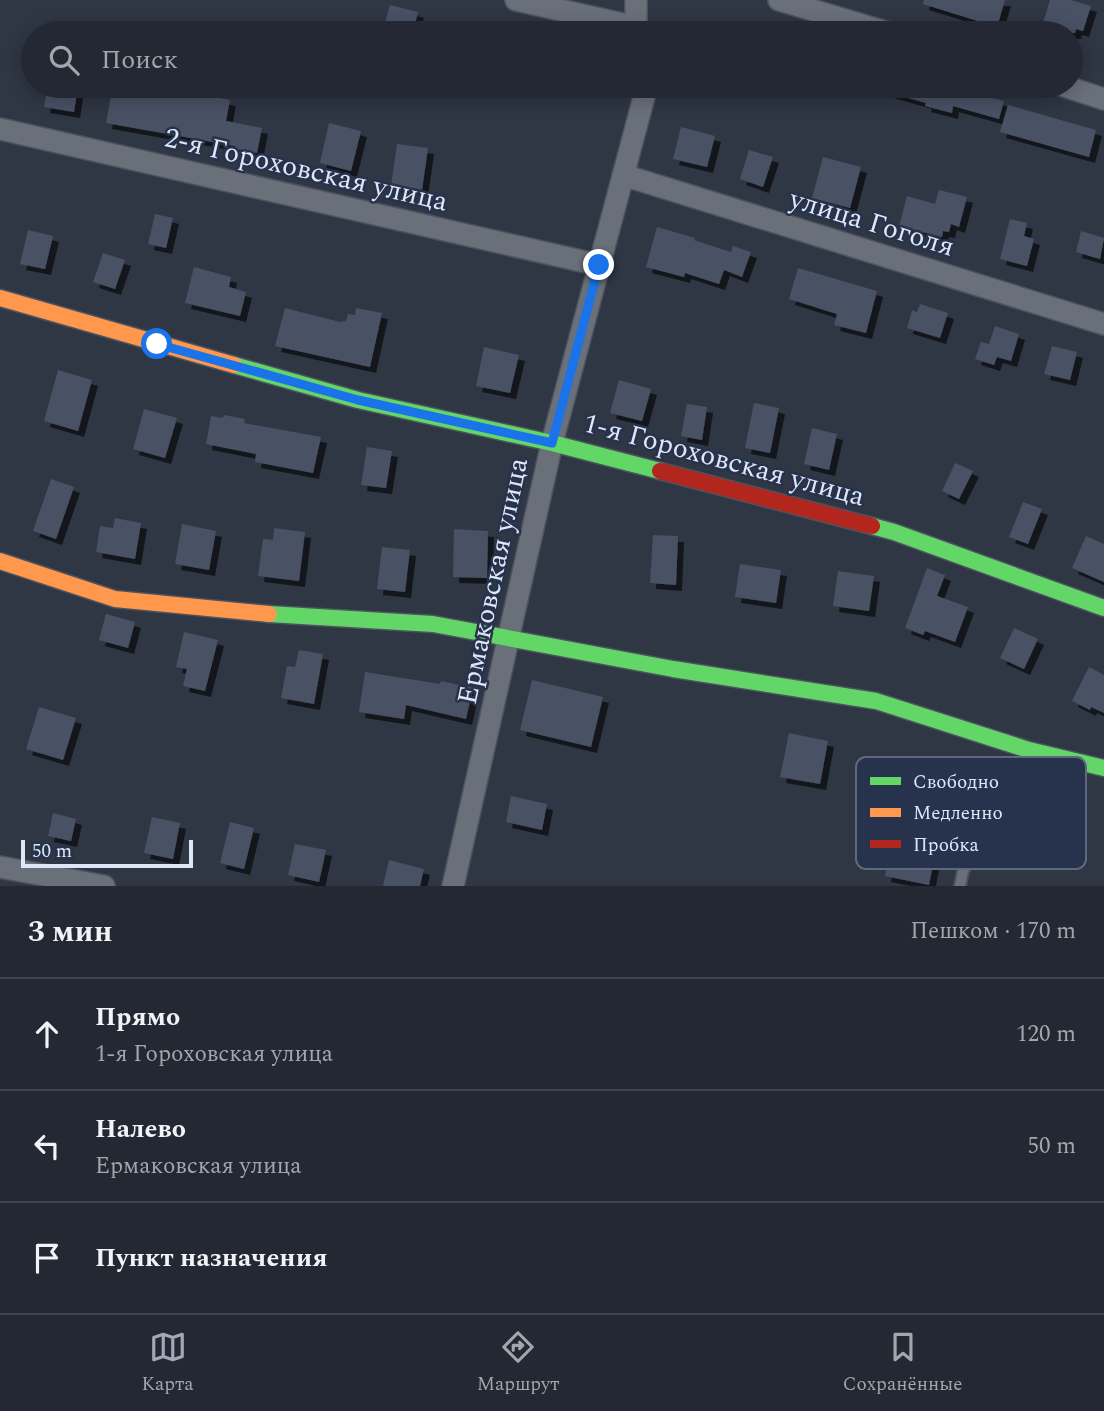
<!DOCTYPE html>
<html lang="ru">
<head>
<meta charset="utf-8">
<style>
  :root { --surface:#232833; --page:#2b303b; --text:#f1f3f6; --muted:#a3a6ac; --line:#40444e; --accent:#a1a8b8 }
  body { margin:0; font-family:Spectral,serif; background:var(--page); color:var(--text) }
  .scale { position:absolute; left:21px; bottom:18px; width:172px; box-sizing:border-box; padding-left:7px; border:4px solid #dee6f7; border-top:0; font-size:19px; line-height:24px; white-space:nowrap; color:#dee6f7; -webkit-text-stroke:5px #27324c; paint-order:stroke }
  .stop { position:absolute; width:21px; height:21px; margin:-16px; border:5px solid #1a73e8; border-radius:50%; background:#fff }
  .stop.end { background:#1a73e8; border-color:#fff; box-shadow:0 2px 7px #0008 }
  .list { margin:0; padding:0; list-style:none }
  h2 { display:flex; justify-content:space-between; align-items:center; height:91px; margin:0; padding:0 28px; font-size:30px }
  h2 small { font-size:23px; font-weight:400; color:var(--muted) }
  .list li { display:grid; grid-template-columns:46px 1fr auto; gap:21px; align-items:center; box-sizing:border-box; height:112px; padding:0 28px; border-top:2px solid var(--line) }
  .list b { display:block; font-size:26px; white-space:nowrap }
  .list p { margin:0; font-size:23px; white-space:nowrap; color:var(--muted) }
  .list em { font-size:23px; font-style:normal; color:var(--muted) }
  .icon { flex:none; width:38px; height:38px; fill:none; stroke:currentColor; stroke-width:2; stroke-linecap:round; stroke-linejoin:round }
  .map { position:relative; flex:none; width:1104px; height:886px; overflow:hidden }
  .search { position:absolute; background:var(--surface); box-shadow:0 4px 18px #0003; left:21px; right:21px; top:21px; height:77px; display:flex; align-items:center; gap:18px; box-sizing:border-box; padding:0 24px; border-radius:38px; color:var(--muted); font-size:26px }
  .sheet { height:427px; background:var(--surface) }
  nav { display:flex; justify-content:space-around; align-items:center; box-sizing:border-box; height:98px; border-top:2px solid var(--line); background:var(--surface); font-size:19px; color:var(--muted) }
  nav a { display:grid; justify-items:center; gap:4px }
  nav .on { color:var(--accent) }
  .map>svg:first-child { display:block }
  .building { fill:#495165; filter:url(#shadow) }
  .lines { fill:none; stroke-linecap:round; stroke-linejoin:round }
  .lane-casing { stroke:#4c535f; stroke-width:14 }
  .street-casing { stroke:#4c535f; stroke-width:24 }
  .fast-casing { stroke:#4c535f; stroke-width:19 }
  .slow-casing { stroke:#4c535f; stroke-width:19 }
  .jam-casing { stroke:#4c535f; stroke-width:19 }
  .lane { stroke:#6a707a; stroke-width:10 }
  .street { stroke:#6a707a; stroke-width:21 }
  .fast { stroke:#63d668; stroke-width:16 }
  .slow { stroke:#ff974d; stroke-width:16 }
  .jam { stroke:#b3261e; stroke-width:16 }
  .route { stroke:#1a73e8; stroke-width:9 }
  .labels { text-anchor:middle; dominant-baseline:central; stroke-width:5; stroke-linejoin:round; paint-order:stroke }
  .street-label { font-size:28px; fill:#dee6f7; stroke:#27324c }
  .key { fill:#27324c; stroke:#5e687f; stroke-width:2 }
  .key-label { font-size:19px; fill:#dee6f7 }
</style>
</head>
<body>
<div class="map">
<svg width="1104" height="886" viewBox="0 0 1104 886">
  <defs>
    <filter id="shadow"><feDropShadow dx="6" dy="6" stdDeviation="0" flood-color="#0009"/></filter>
  </defs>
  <rect width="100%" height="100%" fill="#2f3644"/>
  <g class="building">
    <path d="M924,0H1005L997,27L923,4Z"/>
    <path d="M1050,0H1071L1091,6L1083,31L1076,29L1075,33H1040Z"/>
    <path d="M390,5L418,12L413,33H382Z"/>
    <path d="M48,86H78L74,112L44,107Z"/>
    <path d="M113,86H137L174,93L175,90L230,100L226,121L262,128L257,153L235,149V146L106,123Z"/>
    <path d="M884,86H942L1004,101L999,119L953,106L952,113L925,106L926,103L884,91Z"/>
    <path d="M1008,105L1096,130L1089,157L1000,132Z"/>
    <path d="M329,123L361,131L351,171L320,163Z"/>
    <path d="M681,127L715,136L707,167L673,159Z"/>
    <path d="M397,144L428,148L422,190L391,186Z"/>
    <path d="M749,150L773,157L763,187L740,179Z"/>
    <path d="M823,157L861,167L850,208L812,198Z"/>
    <path d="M939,190L967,197L959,227L951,224L949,232L943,231L942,237L899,226L907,196L935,204Z"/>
    <path d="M155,214L173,218L166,248L148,244Z"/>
    <path d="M1010,219L1027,223L1024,236L1034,239L1027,266L1000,259Z"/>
    <path d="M657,227L695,238L694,240L731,252L733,246L751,252L742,277L724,270L719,284L685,273L684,277L646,267Z"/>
    <path d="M28,230L53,236L45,269L20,264Z"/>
    <path d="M1081,231L1104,238L1100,259L1076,252Z"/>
    <path d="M103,253L125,260L115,289L93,282Z"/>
    <path d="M194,267L231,277L229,287L246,292L240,316L185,303Z"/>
    <path d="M798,268L877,291L866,333L834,325L837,314L789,299Z"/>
    <path d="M920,304L948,313L940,338L907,328L912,310L917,312Z"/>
    <path d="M285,308L340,322L346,321L348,314L355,315L356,308L382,313L370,367L275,346Z"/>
    <path d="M995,326L1019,334L1011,361L997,357L994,365L975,359L981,342L989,344Z"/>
    <path d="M1052,346L1077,352L1070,380L1044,374Z"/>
    <path d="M484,347L519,355L510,393L476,386Z"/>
    <path d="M58,370L92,380L78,431L44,421Z"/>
    <path d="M619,380L651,389L642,421L610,413Z"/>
    <path d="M754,403L779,408L770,453L745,448Z"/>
    <path d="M687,404L707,407L702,440L681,436Z"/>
    <path d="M144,409L177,418L165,458L133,449Z"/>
    <path d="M224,415L245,419L244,423L321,437L313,473L255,462L256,454L206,444L211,416L223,418Z"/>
    <path d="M812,428L837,434L829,470L804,464Z"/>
    <path d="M367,447L392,451L386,488L361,485Z"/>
    <path d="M955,463L973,471L959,499L942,491Z"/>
    <path d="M51,479L74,487L56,539L33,531Z"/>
    <path d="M1023,502L1042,509L1028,544L1009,537Z"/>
    <path d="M115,518L141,523L135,559L96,552L100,526L113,528Z"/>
    <path d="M182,524L216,531L209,570L175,564Z"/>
    <path d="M274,528L305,532L299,581L258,576L263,539L273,540Z"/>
    <path d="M454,529L488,531L487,578L453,577Z"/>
    <path d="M653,535L678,536L676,585L650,583Z"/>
    <path d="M1086,536L1104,544V582L1072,568Z"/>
    <path d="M382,547L410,550L405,592L377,589Z"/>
    <path d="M740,564L781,570L776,603L735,597Z"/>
    <path d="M927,568L945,575L937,596L968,607L955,642L925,631L923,635L905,628Z"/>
    <path d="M838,571L874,576L869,611L833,606Z"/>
    <path d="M106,614L135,622L128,648L99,640Z"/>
    <path d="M1014,628L1038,639L1024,669L1000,658Z"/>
    <path d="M184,632L218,640L205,691L183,686L187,669L176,667Z"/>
    <path d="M299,650L323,654L314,704L281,698L287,666L295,667Z"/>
    <path d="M1089,667L1104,675V713L1091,707L1090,710L1072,701Z"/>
    <path d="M365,672L440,684L441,681L473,688L466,719L406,705L404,719L359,712Z"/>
    <path d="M532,680L603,697L591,747L520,730Z"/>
    <path d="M39,707L76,718L63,760L26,749Z"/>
    <path d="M789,733L828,741L820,784L780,777Z"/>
    <path d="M511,796L547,804L542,830L506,822Z"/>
    <path d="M53,813L76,819L71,841L48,836Z"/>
    <path d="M152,817L180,823L173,859L144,853Z"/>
    <path d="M230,822L254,828L244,869L220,863Z"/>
    <path d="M295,844L326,850L319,882L288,875Z"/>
    <path d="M891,846L935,854L929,885L885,876Z"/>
    <path d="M389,860L424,869L420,886H383Z"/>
  </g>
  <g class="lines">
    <g class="lane-casing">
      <path id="lane" d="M960,886L963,871L1027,753"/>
    </g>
    <g class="street-casing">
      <g id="street">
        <path d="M516,0L636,27"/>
        <path d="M636,0V33"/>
        <path d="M779,0L889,33"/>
        <path d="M1064,86L1104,99"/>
        <path d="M0,129L599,265"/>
        <path d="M623,175L1104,324"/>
        <path d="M0,867L104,886"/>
        <path d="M453,886L552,443L644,97L643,86"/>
      </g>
    </g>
    <g class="fast-casing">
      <g id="fast">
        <path d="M234,365L358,400L552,443L660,471"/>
        <path d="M872,526L894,532L1104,608"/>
        <path d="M269,614L433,624L673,669L876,701L1029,750L1104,768"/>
      </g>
    </g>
    <g class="slow-casing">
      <g id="slow">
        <path d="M0,298L234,365"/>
        <path d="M0,561L115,599L269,614"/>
      </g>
    </g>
    <g class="jam-casing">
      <path id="jam" d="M660,471L872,526"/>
    </g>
    <use href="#lane" class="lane"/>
    <use href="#street" class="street"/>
    <use href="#fast" class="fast"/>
    <use href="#slow" class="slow"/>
    <use href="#jam" class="jam"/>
  </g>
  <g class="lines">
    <path class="route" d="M157,344L358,400L552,443L599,265"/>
  </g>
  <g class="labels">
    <g class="street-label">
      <text transform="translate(306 170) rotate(13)">2-я Гороховская улица</text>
      <text transform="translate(872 223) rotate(17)">улица Гоголя</text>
      <text transform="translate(724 460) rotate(15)">1-я Гороховская улица</text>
      <text transform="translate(493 581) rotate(-78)">Ермаковская улица</text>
    </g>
  </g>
  <rect x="856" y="757" width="230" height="112" rx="10" class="key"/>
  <rect x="870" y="777" width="31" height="8" fill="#63d668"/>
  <rect x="870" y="808" width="31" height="9" fill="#ff974d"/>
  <rect x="870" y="840" width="31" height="8" fill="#b3261e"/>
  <g class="key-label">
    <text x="913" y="788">Свободно</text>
    <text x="913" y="819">Медленно</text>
    <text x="913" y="851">Пробка</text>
  </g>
</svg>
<div class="scale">50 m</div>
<div class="stop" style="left:157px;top:344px"></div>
<div class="stop end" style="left:599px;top:265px"></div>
<div class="search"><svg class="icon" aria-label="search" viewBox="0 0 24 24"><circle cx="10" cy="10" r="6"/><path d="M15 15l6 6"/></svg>Поиск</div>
</div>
<section class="sheet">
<h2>3 мин<small>Пешком · 170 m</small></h2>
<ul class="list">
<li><svg class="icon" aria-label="ahead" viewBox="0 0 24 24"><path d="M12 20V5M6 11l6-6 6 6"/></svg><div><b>Прямо</b><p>1-я Гороховская улица</p></div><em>120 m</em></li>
<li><svg class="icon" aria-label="left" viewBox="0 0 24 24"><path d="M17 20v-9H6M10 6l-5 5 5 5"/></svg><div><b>Налево</b><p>Ермаковская улица</p></div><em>50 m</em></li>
<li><svg class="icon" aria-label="arrive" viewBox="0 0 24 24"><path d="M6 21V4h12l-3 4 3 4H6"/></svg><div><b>Пункт назначения</b></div></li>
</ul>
</section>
<nav>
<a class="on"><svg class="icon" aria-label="map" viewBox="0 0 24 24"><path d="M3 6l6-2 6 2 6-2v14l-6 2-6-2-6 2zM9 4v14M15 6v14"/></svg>Карта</a>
<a><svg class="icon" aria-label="directions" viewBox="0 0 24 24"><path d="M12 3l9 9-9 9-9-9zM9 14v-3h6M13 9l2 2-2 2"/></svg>Маршрут</a>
<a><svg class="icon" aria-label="saved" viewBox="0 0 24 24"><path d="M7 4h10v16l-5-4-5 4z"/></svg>Сохранённые</a>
</nav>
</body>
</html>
